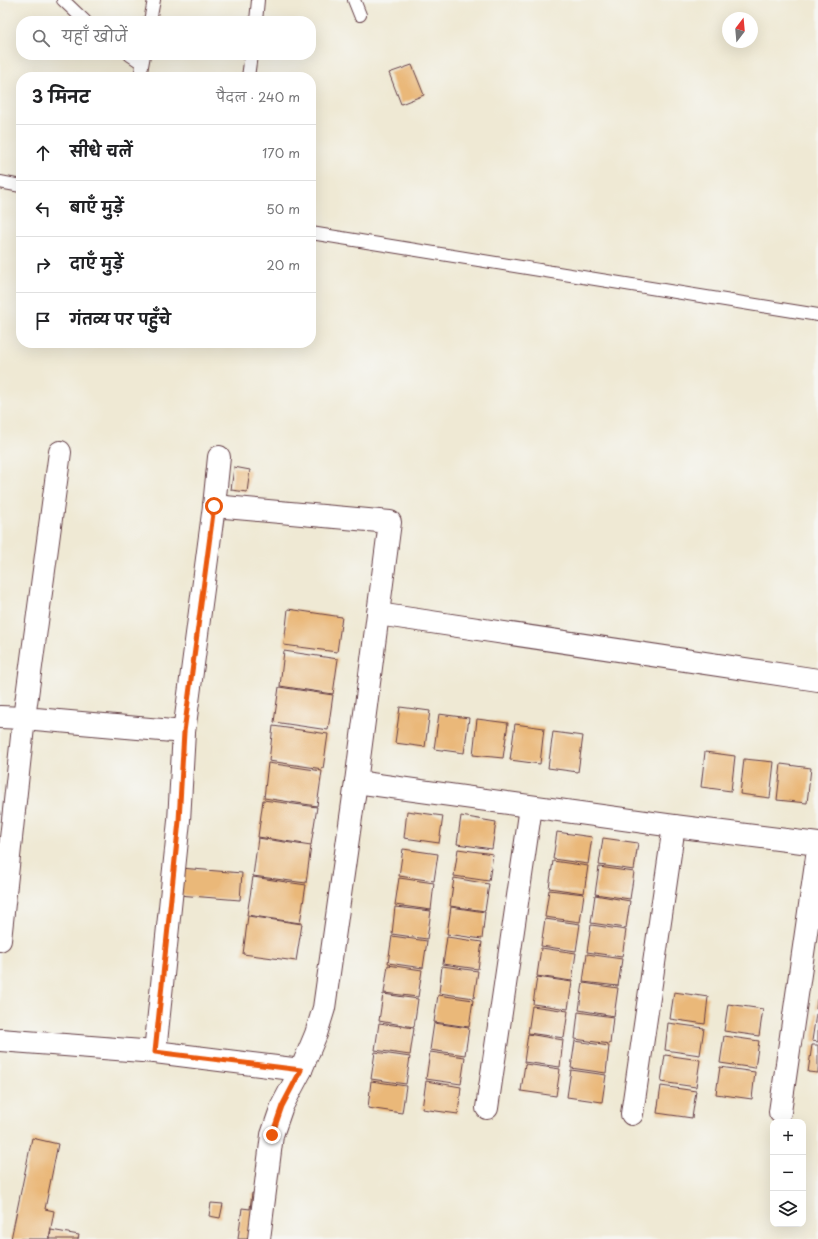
<!DOCTYPE html>
<html lang="hi">
<head>
<meta charset="utf-8">
<style>
  :root { --surface:#fff; --page:#f6f6f6; --text:#202124; --muted:#757577; --line:#e0e0e0 }
  body { margin:0; font-family:"Playpen Sans","Playpen Sans Deva",sans-serif; background:var(--page); color:var(--text) }
  .controls { position:absolute; right:12px; bottom:12px; display:grid; overflow:hidden; border-radius:8px; box-shadow:0 4px 16px #0002 }
  .controls button { width:36px; height:36px; display:grid; place-items:center; padding:0; border:0; border-bottom:1px solid var(--line); background:var(--surface); color:var(--text); font:20px sans-serif }
  .compass { position:absolute; left:722px; top:12px; width:36px; height:36px; border-radius:50%; background:var(--surface); box-shadow:0 4px 16px #0002; rotate:16deg }
  .stop { position:absolute; width:12px; height:12px; margin:-9px; border:3px solid #ea580c; border-radius:50%; background:#fff }
  .stop.end { background:#ea580c; border-color:#fff; box-shadow:0 1px 4px #0008 }
  .list { margin:0; padding:0; list-style:none }
  h2 { display:flex; justify-content:space-between; align-items:center; height:52px; margin:0; padding:0 16px; font-size:17px }
  h2 small { font-size:13px; font-weight:400; color:var(--muted) }
  .list li { display:grid; grid-template-columns:26px 1fr auto; gap:12px; align-items:center; box-sizing:border-box; height:56px; padding:0 16px; border-top:1px solid var(--line) }
  .list b { display:block; font-size:15px; white-space:nowrap }
  .list em { font-size:13px; font-style:normal; color:var(--muted) }
  .icon { flex:none; width:22px; height:22px; fill:none; stroke:currentColor; stroke-width:2; stroke-linecap:round; stroke-linejoin:round }
  .map { position:relative; flex:none; width:818px; height:1239px; overflow:hidden }
  .search { position:absolute; background:var(--surface); box-shadow:0 4px 16px #0002; left:16px; top:16px; width:300px; height:44px; display:flex; align-items:center; gap:10px; box-sizing:border-box; padding:0 14px; border-radius:16px; color:var(--muted); font-size:15px }
  .panel { position:absolute; background:var(--surface); box-shadow:0 4px 16px #0002; left:16px; top:72px; width:300px; height:276px; border-radius:16px }
  .map>svg:first-child { display:block }
  .building { fill:#eab879 }
  .lines { fill:none; stroke-linecap:round; stroke-linejoin:round }
  .service-casing { stroke:#633d44; stroke-width:14 }
  .minor-casing { stroke:#633d44; stroke-width:24 }
  .service { stroke:#fff; stroke-width:12 }
  .minor { stroke:#fff; stroke-width:22 }
  .route { stroke:#ea580c; stroke-width:5 }
</style>
</head>
<body>
<div class="map">
<svg width="818" height="1239" viewBox="0 0 818 1239">
  <rect width="100%" height="100%" fill="#f6f6f2"/>
  <filter id="ink" filterUnits="userSpaceOnUse"><feTurbulence type="fractalNoise" baseFrequency=".025" numOctaves="2"/><feDisplacementMap in="SourceGraphic" scale="8" xChannelSelector="R" yChannelSelector="G"/><feConvolveMatrix kernelMatrix="1 2 1 2 8 2 1 2 1" color-interpolation-filters="sRGB"/></filter>
  <filter id="wash" filterUnits="userSpaceOnUse"><feTurbulence type="fractalNoise" baseFrequency=".012" numOctaves="4" result="noise"/><feDisplacementMap in="SourceGraphic" scale="16" xChannelSelector="R" yChannelSelector="G"/><feGaussianBlur stdDeviation="0.9" result="paint"/><feColorMatrix in="noise" values="0 0 0 0 0 0 0 0 0 0 0 0 0 0 0 0 0 1.4 0 .05"/><feComposite in="paint" operator="in"/></filter>
  <g filter="url(#wash)">
    <rect width="100%" height="100%" fill="#efe9d4"/>
    <g id="blocks">
      <g class="building">
        <path d="M412,65L424,95L401,104L389,73Z"/>
        <path d="M234,467L250,470L247,492L231,490Z"/>
        <path d="M288,609L342,617L337,652L284,645Z"/>
        <path d="M284,651L338,659L333,694L280,686Z"/>
        <path d="M279,687L333,695L328,730L274,722Z"/>
        <path d="M400,707L430,711L425,747L395,743Z"/>
        <path d="M439,714L469,718L464,753L434,749Z"/>
        <path d="M477,719L508,723L503,758L473,755Z"/>
        <path d="M515,724L544,728L540,764L510,760Z"/>
        <path d="M273,726L328,734L323,769L269,761Z"/>
        <path d="M553,732L583,736L578,772L548,768Z"/>
        <path d="M705,752L735,756L731,791L701,787Z"/>
        <path d="M744,759L774,762L770,798L740,794Z"/>
        <path d="M268,763L322,771L317,806L264,798Z"/>
        <path d="M781,764L811,768L807,803L777,800Z"/>
        <path d="M263,800L317,807L311,845L258,837Z"/>
        <path d="M407,811L443,816L439,843L404,838Z"/>
        <path d="M461,816L496,822L492,849L457,844Z"/>
        <path d="M557,832L592,837L588,864L553,859Z"/>
        <path d="M258,838L311,846L306,883L253,876Z"/>
        <path d="M603,838L638,843L634,870L599,865Z"/>
        <path d="M403,849L438,854L434,881L399,876Z"/>
        <path d="M458,849L493,854L489,881L454,876Z"/>
        <path d="M553,861L588,866L584,893L549,888Z"/>
        <path d="M599,867L634,872L630,899L595,894Z"/>
        <path d="M180,868L242,873L240,900L178,895Z"/>
        <path d="M253,877L306,885L300,923L247,915Z"/>
        <path d="M399,878L434,883L431,910L395,905Z"/>
        <path d="M454,878L489,884L485,911L450,906Z"/>
        <path d="M549,890L584,894L580,922L545,917Z"/>
        <path d="M595,895L630,901L626,928L591,923Z"/>
        <path d="M395,907L431,911L427,939L392,934Z"/>
        <path d="M451,907L485,912L482,939L447,934Z"/>
        <path d="M248,916L302,924L296,961L243,954Z"/>
        <path d="M545,919L580,924L576,951L541,946Z"/>
        <path d="M591,925L626,930L622,957L587,952Z"/>
        <path d="M392,936L427,941L423,968L388,963Z"/>
        <path d="M447,937L482,942L478,969L443,964Z"/>
        <path d="M541,948L576,953L572,981L537,976Z"/>
        <path d="M587,954L622,959L618,986L583,982Z"/>
        <path d="M388,965L422,970L418,997L384,993Z"/>
        <path d="M442,966L478,971L474,998L439,993Z"/>
        <path d="M537,977L572,982L568,1009L533,1004Z"/>
        <path d="M583,983L618,988L614,1016L579,1010Z"/>
        <path d="M674,992L708,997L705,1024L670,1019Z"/>
        <path d="M383,994L418,999L414,1027L379,1021Z"/>
        <path d="M438,995L473,1000L469,1027L434,1022Z"/>
        <path d="M817,999H818V1009H816Z"/>
        <path d="M728,1004L763,1009L759,1036L724,1031Z"/>
        <path d="M532,1006L568,1011L564,1038L528,1033Z"/>
        <path d="M578,1012L613,1017L610,1044L575,1039Z"/>
        <path d="M816,1014H818V1042L812,1041Z"/>
        <path d="M379,1023L414,1028L410,1055L375,1050Z"/>
        <path d="M434,1023L469,1028L465,1055L430,1050Z"/>
        <path d="M668,1023L704,1028L700,1055L665,1050Z"/>
        <path d="M528,1034L563,1040L560,1067L524,1062Z"/>
        <path d="M724,1036L759,1041L755,1068L720,1063Z"/>
        <path d="M575,1041L609,1046L606,1073L571,1068Z"/>
        <path d="M812,1045H818V1073L808,1072Z"/>
        <path d="M375,1052L410,1057L406,1084L371,1079Z"/>
        <path d="M430,1052L465,1057L461,1084L426,1079Z"/>
        <path d="M665,1055L700,1060L696,1087L661,1082Z"/>
        <path d="M525,1064L560,1069L556,1096L521,1091Z"/>
        <path d="M720,1067L755,1072L752,1099L716,1094Z"/>
        <path d="M571,1070L606,1075L602,1102L567,1097Z"/>
        <path d="M371,1081L406,1086L402,1113L368,1108Z"/>
        <path d="M426,1081L461,1087L458,1114L422,1109Z"/>
        <path d="M661,1086L696,1091L692,1118L657,1113Z"/>
        <path d="M32,1138L58,1144L45,1209L54,1211L49,1239H11Z"/>
        <path d="M252,1193L259,1194L254,1239H238L242,1208L250,1209Z"/>
        <path d="M211,1203L223,1204L220,1218L209,1216Z"/>
        <path d="M51,1230L79,1235L78,1239H50Z"/>
      </g>
    </g>
  </g>
  <g filter="url(#ink)">
    <use href="#blocks" fill-opacity="0" stroke="#633d44" stroke-width="1"/>
    <g class="lines">
      <g class="service-casing">
        <g id="service">
          <path d="M63,0L85,21"/>
          <path d="M354,0L360,15"/>
          <path d="M150,21L154,0"/>
          <path d="M256,21L258,0"/>
          <path d="M130,55L142,63"/>
          <path d="M140,77L144,55"/>
          <path d="M248,77L251,55"/>
          <path d="M0,182L21,186"/>
          <path d="M311,233L818,315"/>
        </g>
      </g>
      <g class="minor-casing">
        <g id="minor">
          <path d="M60,452L24,718L184,732"/>
          <path d="M214,506L219,457"/>
          <path d="M378,614L818,680"/>
          <path d="M0,717L24,718L0,940"/>
          <path d="M0,1040L155,1052L301,1070L316,1034L324,1008L356,782L674,826L818,844"/>
          <path d="M155,1052L179,821L184,732L214,506L390,522L356,782"/>
          <path d="M487,1108L531,807"/>
          <path d="M780,1112L818,850"/>
          <path d="M632,1114L674,826"/>
          <path d="M259,1239L272,1135L282,1106L301,1070"/>
        </g>
      </g>
      <use href="#service" class="service"/>
      <use href="#minor" class="minor"/>
    </g>
  </g>
  <g class="lines" filter="url(#ink)">
    <path class="route" d="M214,506L184,732L179,821L155,1052L301,1070L282,1106L272,1135"/>
  </g>
</svg>
<div class="controls">
<button>+</button>
<button>−</button>
<button><svg class="icon" aria-label="layers" viewBox="0 0 24 24"><path d="M12 4l9 5-9 5-9-5zM3 14l9 5 9-5"/></svg></button>
</div>
<svg class="compass" viewBox="-18 -18 36 36"><path d="M0-13l5 13h-10z" fill="#e53935"/><path d="M0 13l5-13h-10z" fill="#757577"/></svg>
<div class="stop" style="left:214px;top:506px"></div>
<div class="stop end" style="left:272px;top:1135px"></div>
<div class="search"><svg class="icon" aria-label="search" viewBox="0 0 24 24"><circle cx="10" cy="10" r="6"/><path d="M15 15l6 6"/></svg>यहाँ खोजें</div>
<section class="panel">
<h2>3 मिनट<small>पैदल · 240 m</small></h2>
<ul class="list">
<li><svg class="icon" aria-label="ahead" viewBox="0 0 24 24"><path d="M12 20V5M6 11l6-6 6 6"/></svg><div><b>सीधे चलें</b></div><em>170 m</em></li>
<li><svg class="icon" aria-label="left" viewBox="0 0 24 24"><path d="M17 20v-9H6M10 6l-5 5 5 5"/></svg><div><b>बाएँ मुड़ें</b></div><em>50 m</em></li>
<li><svg class="icon" aria-label="right" viewBox="0 0 24 24"><path d="M7 20v-9h11M14 6l5 5-5 5"/></svg><div><b>दाएँ मुड़ें</b></div><em>20 m</em></li>
<li><svg class="icon" aria-label="arrive" viewBox="0 0 24 24"><path d="M6 21V4h12l-3 4 3 4H6"/></svg><div><b>गंतव्य पर पहुँचे</b></div></li>
</ul>
</section>
</div>
</body>
</html>
